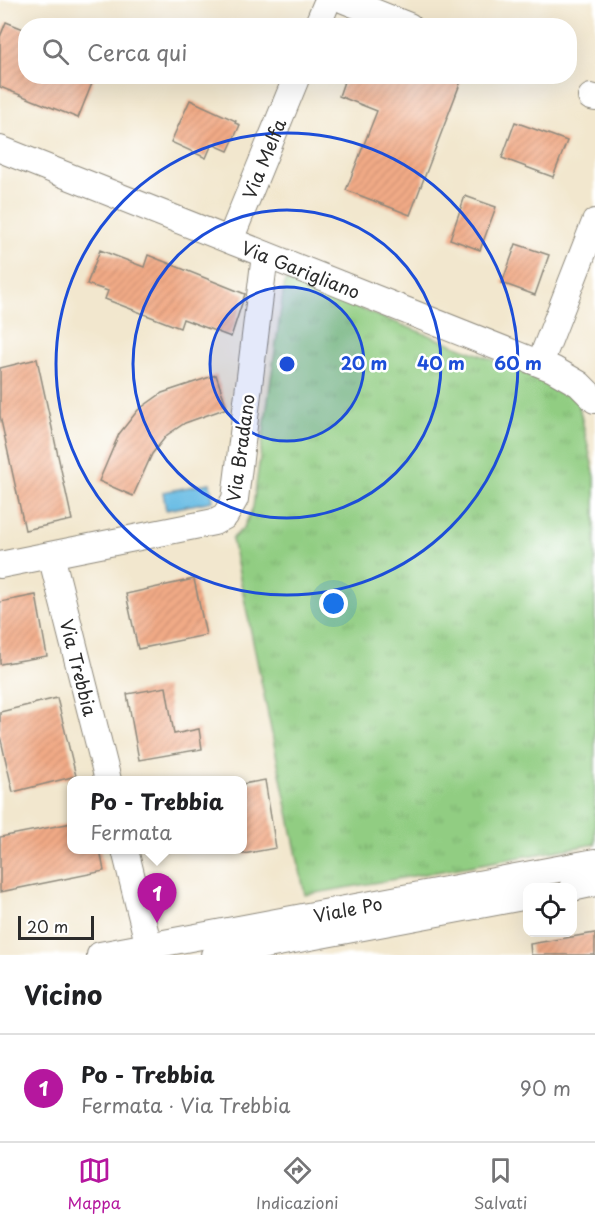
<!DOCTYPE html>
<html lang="it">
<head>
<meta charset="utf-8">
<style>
  :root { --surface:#fff; --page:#f2f2f2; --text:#202124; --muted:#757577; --line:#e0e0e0; --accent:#b5179e }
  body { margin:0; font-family:"Playpen Sans",sans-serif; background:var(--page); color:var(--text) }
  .controls { position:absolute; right:18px; bottom:18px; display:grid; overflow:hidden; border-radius:12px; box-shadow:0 6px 24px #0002 }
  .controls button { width:54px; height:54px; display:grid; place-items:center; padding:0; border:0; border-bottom:2px solid var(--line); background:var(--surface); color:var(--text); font:30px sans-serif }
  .scale { position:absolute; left:18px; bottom:15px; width:76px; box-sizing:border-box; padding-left:6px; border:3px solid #2b2b2b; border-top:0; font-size:16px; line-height:21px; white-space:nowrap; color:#2b2b2b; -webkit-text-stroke:4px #fff; paint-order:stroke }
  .you { position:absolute; left:334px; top:604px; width:21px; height:21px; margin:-15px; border:4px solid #fff; border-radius:50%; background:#1a73e8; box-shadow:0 0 0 9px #1a73e833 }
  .badge { display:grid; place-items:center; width:39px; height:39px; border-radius:50%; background:var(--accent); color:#fff; font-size:20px; font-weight:700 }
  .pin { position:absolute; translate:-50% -50px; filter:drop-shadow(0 2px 3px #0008) }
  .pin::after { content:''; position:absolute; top:32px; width:21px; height:18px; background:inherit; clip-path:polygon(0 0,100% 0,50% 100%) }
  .popup { position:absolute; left:67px; top:776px; width:180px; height:78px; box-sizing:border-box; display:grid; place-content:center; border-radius:12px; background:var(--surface); filter:drop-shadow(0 2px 4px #0005); font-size:20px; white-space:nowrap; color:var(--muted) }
  .popup b { font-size:22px; color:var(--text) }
  .popup::after { content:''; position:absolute; left:50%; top:100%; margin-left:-12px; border:12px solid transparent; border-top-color:var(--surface) }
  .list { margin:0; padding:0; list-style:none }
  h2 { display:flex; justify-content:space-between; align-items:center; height:78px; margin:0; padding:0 24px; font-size:26px }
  h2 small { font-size:20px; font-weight:400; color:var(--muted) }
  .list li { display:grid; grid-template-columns:39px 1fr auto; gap:18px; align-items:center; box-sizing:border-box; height:108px; padding:0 24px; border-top:2px solid var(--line) }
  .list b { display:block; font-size:22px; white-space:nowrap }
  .list p { margin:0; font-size:20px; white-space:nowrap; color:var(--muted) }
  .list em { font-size:20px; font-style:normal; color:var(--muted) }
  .icon { flex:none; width:33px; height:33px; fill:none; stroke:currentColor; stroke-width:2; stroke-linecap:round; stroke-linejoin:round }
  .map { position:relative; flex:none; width:595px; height:955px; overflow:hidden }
  .search { position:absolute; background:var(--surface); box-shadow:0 6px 24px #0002; left:18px; right:18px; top:18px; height:66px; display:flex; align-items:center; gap:15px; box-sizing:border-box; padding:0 21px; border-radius:24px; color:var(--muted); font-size:22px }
  .sheet { height:186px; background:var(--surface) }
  nav { display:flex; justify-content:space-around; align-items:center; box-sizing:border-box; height:84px; border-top:2px solid var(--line); background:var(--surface); font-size:16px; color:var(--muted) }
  nav a { display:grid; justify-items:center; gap:3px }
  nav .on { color:var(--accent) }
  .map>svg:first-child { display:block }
  .grass { fill:url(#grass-tufts); stroke:#5e7c56; stroke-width:1.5 }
  .water { fill:#68bce4; stroke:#4a7488; stroke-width:1.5 }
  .building { fill:url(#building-hatch) }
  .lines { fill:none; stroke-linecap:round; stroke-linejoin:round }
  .street-casing { stroke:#8e897c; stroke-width:28 }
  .street { stroke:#fff; stroke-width:26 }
  .ring { fill:none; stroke:#1d4ed8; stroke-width:3 }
  .labels { text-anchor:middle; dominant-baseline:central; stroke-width:5; stroke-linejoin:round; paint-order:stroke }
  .street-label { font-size:18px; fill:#2b2b2b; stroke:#fff }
  .centre { fill:#1d4ed8; stroke:#fff; stroke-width:3 }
  .ring-label { font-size:18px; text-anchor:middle; font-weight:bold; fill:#1d4ed8; stroke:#fff; stroke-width:5; stroke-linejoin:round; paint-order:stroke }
</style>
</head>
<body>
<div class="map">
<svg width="595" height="955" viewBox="0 0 595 955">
  <defs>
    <pattern id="grass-tufts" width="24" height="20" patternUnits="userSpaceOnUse" patternTransform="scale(1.5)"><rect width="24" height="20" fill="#91cd82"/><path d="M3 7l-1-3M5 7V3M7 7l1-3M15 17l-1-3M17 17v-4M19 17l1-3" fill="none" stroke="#7db070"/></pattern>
    <pattern id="building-hatch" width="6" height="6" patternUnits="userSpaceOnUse" patternTransform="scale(1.5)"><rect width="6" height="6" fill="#f1aa86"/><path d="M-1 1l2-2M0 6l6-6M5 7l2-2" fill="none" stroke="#cf9274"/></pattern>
  </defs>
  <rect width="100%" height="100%" fill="#fff"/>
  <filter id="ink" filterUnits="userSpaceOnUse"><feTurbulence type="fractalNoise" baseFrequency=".0167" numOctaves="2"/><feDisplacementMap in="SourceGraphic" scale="12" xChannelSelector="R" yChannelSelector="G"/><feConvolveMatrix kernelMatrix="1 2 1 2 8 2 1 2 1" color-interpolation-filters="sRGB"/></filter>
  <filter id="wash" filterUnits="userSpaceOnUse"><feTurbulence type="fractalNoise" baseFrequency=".008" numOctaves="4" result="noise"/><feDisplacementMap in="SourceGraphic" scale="24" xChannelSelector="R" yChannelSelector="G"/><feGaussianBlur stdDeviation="1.35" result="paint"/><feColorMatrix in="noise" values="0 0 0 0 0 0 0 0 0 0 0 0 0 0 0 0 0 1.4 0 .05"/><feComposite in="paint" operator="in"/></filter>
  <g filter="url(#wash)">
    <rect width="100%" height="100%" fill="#f2e7ce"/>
    <path class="grass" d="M285,280L553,383L578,402L595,477V844L305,895L232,539L244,527L253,507Z"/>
    <path class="water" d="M210,483L213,501L166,510L163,492Z"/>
    <g id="blocks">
      <g class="building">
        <path d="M6,22L26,30V76H95L78,118L0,87V37Z"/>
        <path d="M346,76H463L410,215L346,190L377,111L339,96Z"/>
        <path d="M190,100L236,121L235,123L240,125L228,151L212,144L206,158L171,142Z"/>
        <path d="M515,122L567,141L553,177L502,158Z"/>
        <path d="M465,196L496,207L480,250L450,239Z"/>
        <path d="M516,244L549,255L535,295L502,283Z"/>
        <path d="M100,250L144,267L148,255L245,294L231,337L183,319L180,328L105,299L108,291L87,284Z"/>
        <path d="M37,359L72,520L25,530L0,416V368Z"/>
        <path d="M216,375L227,408L185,423L167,435L152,454L133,496L99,481L119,434L138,410L162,393Z"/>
        <path d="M194,579L206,635L138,649L126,594Z"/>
        <path d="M36,595L47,656L0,664V602Z"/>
        <path d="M166,687L174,734L199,729L202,749L139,760L127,694Z"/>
        <path d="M57,698L76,776L13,792L0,736V712Z"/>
        <path d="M265,780L276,848L243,854V784Z"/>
        <path d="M72,823V849H100L104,871L0,892V837Z"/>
        <path d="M595,933V955H531L530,944Z"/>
      </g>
    </g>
  </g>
  <g filter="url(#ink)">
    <use href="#blocks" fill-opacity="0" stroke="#8e897c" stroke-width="1.5"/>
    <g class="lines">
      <g class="street-casing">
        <g id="street">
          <path d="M344,0L409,26"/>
          <path d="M317,26L328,0"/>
          <path d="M591,97L595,98"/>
          <path id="s1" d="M0,149L553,369L579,384L595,400"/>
          <path id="s2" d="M230,240L297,76"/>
          <path d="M540,363L595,222"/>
          <path id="s3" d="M51,555L108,780"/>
          <path d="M0,565L214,522L225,516L235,499L265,255"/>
          <path d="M125,850L151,955"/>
          <path d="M572,888L595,883"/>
          <path id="s4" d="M100,955L595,862"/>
          <path d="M214,955L528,896"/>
        </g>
      </g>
      <use href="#street" class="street"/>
    </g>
  </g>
  <circle cx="287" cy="364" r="77" fill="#1d4ed8" fill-opacity=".12"/>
  <g class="ring">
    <circle cx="287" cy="364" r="77"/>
    <circle cx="287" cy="364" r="154"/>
    <circle cx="287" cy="364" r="231"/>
  </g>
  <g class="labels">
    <g class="street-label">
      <text stroke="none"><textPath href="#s2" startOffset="88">Via Melfa</textPath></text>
      <text stroke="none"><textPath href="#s1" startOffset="324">Via Garigliano</textPath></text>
      <text transform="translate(240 448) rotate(-82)">Via Bradano</text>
      <text stroke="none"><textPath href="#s3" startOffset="116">Via Trebbia</textPath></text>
      <text stroke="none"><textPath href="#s4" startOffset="252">Viale Po</textPath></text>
    </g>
  </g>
  <circle cx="287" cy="364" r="9" class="centre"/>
  <g class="ring-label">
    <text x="364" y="370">20 m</text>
    <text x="441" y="370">40 m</text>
    <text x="518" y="370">60 m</text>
  </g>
</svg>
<div class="controls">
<button><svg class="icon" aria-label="locate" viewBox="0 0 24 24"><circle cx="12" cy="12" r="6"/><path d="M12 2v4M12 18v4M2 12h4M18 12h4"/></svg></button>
</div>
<div class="scale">20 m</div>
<div class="you"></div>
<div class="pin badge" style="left:157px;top:923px">1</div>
<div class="popup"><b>Po - Trebbia</b>Fermata</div>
<div class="search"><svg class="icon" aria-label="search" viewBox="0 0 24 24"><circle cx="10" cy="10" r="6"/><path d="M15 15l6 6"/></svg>Cerca qui</div>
</div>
<section class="sheet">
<h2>Vicino<small></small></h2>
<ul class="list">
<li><span class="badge">1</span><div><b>Po - Trebbia</b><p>Fermata · Via Trebbia</p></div><em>90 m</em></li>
</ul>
</section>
<nav>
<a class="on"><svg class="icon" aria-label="map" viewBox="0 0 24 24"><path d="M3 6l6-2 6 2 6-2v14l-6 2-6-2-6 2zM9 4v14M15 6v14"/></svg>Mappa</a>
<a><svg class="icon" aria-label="directions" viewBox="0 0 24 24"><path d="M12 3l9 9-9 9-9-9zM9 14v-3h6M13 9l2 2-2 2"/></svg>Indicazioni</a>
<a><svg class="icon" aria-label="saved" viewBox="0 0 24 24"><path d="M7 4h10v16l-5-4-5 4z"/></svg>Salvati</a>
</nav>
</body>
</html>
